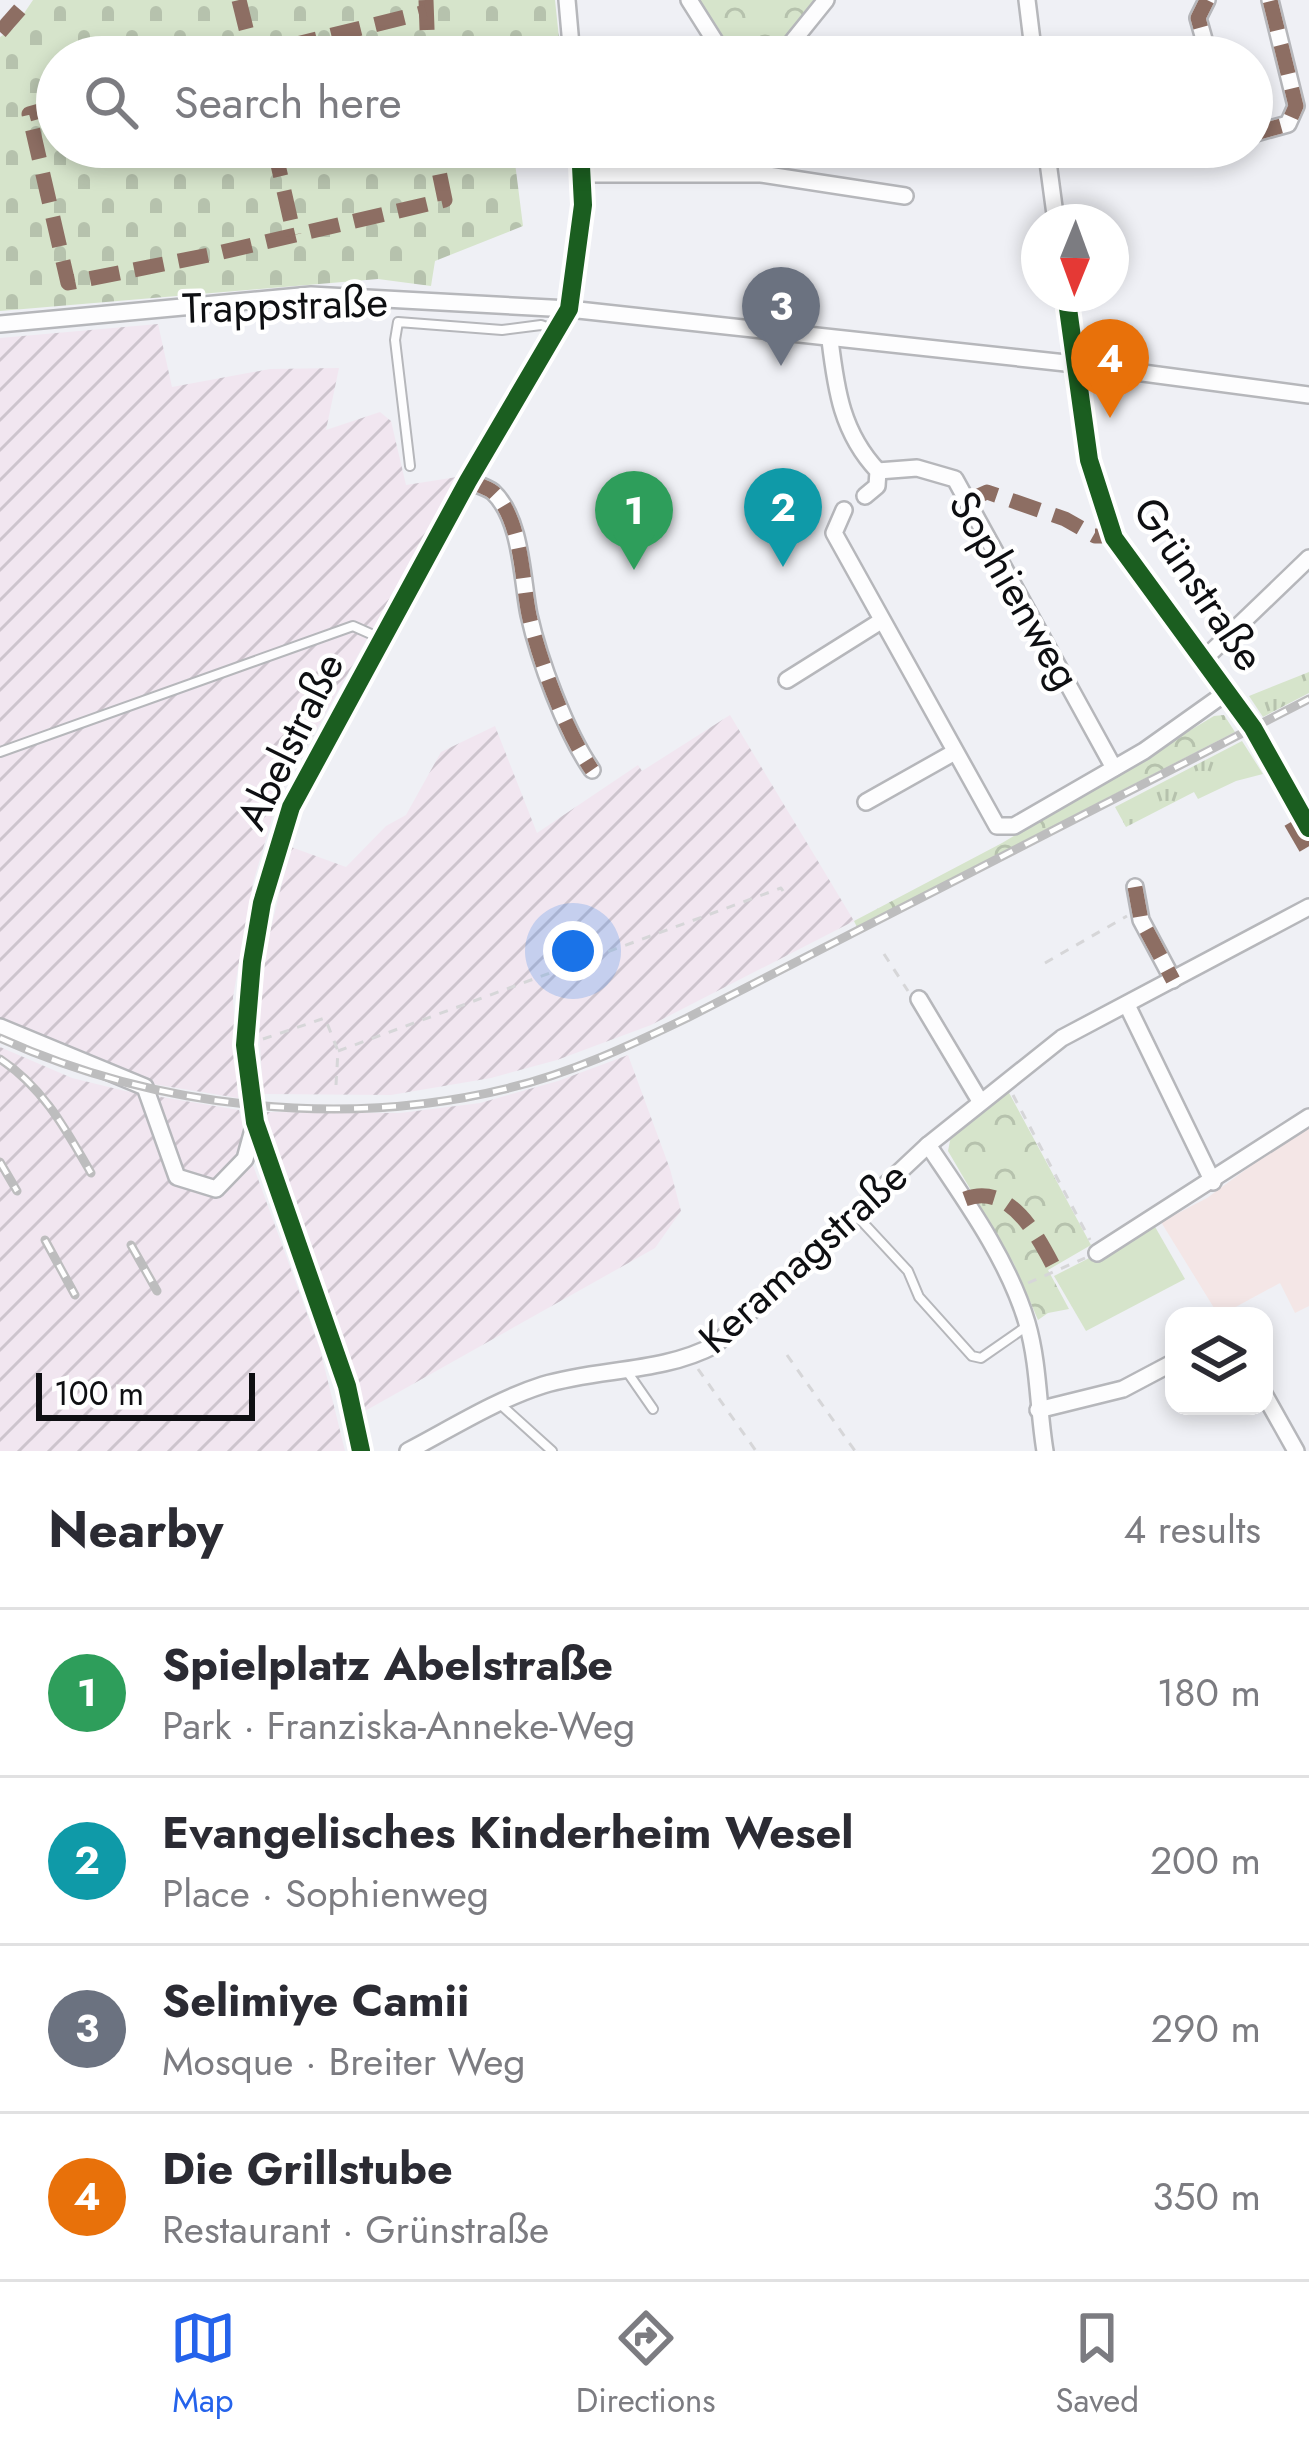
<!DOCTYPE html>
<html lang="en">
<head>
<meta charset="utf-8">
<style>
  :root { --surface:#fff; --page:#f7f7f7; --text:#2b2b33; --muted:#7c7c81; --line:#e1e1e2; --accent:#2563eb }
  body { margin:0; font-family:Jost,sans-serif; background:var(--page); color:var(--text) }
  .controls { position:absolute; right:36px; bottom:36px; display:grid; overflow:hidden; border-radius:24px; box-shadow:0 6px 18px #0003 }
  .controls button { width:108px; height:108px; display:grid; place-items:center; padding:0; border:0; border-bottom:3px solid var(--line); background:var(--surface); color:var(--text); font:60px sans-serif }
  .compass { position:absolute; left:1021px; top:204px; width:108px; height:108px; border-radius:50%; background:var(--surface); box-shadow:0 6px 18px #0003; rotate:181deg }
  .scale { position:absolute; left:36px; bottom:30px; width:219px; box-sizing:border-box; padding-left:12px; border:6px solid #0e0f12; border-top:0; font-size:33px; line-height:42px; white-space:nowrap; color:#0e0f12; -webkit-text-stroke:9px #fff; paint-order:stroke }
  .you { position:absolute; left:573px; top:951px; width:42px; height:42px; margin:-30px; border:9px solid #fff; border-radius:50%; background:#1a73e8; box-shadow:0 0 0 18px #1a73e833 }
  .badge { display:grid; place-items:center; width:78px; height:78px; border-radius:50%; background:var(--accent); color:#fff; font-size:39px; font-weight:700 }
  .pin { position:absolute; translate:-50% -99px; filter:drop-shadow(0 3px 6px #0008) }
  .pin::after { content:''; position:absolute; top:63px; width:42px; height:36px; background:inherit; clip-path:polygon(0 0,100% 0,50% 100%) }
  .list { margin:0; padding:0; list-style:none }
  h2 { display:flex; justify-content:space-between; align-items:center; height:156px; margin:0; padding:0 48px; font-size:51px }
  h2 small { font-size:39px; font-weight:400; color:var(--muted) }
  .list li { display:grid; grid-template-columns:78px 1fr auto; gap:36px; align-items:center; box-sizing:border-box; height:168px; padding:0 48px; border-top:3px solid var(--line) }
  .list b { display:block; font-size:45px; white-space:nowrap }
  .list p { margin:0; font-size:39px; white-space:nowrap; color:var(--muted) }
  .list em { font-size:39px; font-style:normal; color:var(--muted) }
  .icon { flex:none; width:66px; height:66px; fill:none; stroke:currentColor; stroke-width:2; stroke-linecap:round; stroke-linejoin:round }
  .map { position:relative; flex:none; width:1309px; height:1451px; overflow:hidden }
  .search { position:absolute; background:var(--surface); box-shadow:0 6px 18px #0003; left:36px; right:36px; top:36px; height:132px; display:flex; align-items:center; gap:30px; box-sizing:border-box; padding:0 42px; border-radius:66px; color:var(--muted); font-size:45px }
  .sheet { height:828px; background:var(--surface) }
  nav { display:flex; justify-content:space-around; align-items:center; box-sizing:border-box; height:168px; border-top:3px solid var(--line); background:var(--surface); font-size:33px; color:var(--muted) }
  nav a { display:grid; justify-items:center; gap:6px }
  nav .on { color:var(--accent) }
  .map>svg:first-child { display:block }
  .industrial { fill:url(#industrial-furrows) }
  .education { fill:#f4e6e6 }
  .grass { fill:url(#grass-tufts) }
  .forest { fill:url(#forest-crowns) }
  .cemetery { fill:url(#cemetery-stones) }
  .park { fill:#d6e4cb }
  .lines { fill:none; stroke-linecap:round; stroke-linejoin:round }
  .service-casing { stroke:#b6b7bb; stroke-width:12 }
  .minor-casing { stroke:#b6b7bb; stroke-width:20 }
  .path { stroke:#d6d6d8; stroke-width:3; stroke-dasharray:9 9; stroke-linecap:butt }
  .service { stroke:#fdfdfe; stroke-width:8 }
  .minor { stroke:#fdfdfe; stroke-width:15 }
  .rail-casing { stroke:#bdbdbe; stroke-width:9 }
  .rail { stroke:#fff; stroke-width:4.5; stroke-dasharray:14; stroke-linecap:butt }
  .quiet { stroke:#8d6e63; stroke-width:15; stroke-dasharray:30 15; stroke-linecap:butt }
  .cycleway-casing { stroke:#fff; stroke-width:26 }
  .cycleway { stroke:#1b5e20; stroke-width:18 }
  .labels { text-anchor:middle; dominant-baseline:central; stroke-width:9; stroke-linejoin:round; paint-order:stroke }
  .street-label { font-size:42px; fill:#0e0f12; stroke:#fff }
</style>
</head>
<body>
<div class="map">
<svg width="1309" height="1451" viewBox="0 0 1309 1451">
  <defs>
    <pattern id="industrial-furrows" width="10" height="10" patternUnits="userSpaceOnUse" patternTransform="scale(3)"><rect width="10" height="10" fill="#f1e6f0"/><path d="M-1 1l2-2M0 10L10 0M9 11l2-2" fill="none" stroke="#cdc4cd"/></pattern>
    <pattern id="grass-tufts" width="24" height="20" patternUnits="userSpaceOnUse" patternTransform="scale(3)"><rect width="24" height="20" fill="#d6e4cb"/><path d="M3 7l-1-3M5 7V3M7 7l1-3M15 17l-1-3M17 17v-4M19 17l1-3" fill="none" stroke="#b6c2ad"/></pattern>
    <pattern id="forest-crowns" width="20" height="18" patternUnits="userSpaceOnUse" patternTransform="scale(3)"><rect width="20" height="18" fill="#d6e4cb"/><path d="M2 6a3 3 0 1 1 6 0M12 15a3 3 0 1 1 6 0" fill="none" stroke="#b6c2ad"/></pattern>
    <pattern id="cemetery-stones" width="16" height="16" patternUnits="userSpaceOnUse" patternTransform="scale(3)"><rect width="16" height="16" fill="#d6e4cb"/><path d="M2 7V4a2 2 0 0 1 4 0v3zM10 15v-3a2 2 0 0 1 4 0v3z" fill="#b6c2ad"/></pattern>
  </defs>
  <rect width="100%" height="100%" fill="#eff0f5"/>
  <g class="industrial">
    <path d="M158,324L172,387L270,369L339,368L326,430L380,412L391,421L406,485L457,477L277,801L253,883L233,997L238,1098L116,1078L0,1035V338Z"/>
    <path d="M730,715L854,921L651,1025L557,1060L491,1078L391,1095L263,1094L259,1027L263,960L291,847L346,867L386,826L406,815L441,752L495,726L537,833L638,765L642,771Z"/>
    <path d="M0,1047L72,1078L125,1091L239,1110L253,1165L320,1349L345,1451H0Z"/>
    <path d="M628,1055L670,1169L681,1211L655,1248L365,1411L350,1355L265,1112L400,1113L480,1103L558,1081Z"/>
  </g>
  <path class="education" d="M1309,1123V1306L1295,1313L1280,1283L1219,1316L1161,1222L1207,1198Z"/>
  <g class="grass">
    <path d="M1309,672V693L1263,717L1249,696Z"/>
    <path d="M1242,741L1263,774L1236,781L1198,799L1194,792L1126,827L1115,807Z"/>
  </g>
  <g class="forest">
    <path d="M697,0H817L772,57H736Z"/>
    <path d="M1224,715L1235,732L857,927L854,921L1002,843L1214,716Z"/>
    <path d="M1007,1089L1091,1245L1048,1270L1069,1309L1048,1313L1038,1320L1014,1264L948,1151L951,1136Z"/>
  </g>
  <path class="cemetery" d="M33,0H555L561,57H57V147H513L523,226L435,261L431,286L378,279L0,311V37L14,28Z"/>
  <path class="park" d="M1154,1225L1185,1279L1086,1331L1054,1276Z"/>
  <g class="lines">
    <g class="service-casing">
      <g id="service">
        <path d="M410,466L395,340L398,322L502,330L541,325L555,330"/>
        <path d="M0,752L353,626L380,638"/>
        <path d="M856,1215L908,1271L919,1297L972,1356L981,1358L1027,1326"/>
        <path d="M626,1370L653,1409"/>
        <path d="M500,1404L552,1451"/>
      </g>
    </g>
    <g class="minor-casing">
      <g id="minor">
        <path d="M567,0L572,57"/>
        <path d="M689,0L725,57"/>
        <path d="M1027,0L1034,57"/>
        <path d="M1207,0L1198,18L1209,57"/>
        <path d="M780,57L826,0"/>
        <path d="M1252,134L1288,124L1296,106L1270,0"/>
        <path d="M1046,147L1056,222"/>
        <path d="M583,174H761L905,196"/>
        <path d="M1066,294L1089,460L1114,538L1253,728L1309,828"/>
        <path d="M0,324L311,295L569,309L1075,364L1309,395"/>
        <path d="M830,340C836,390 842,433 878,471L877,486L865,496"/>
        <path d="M878,471L917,468L955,479L1114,768"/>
        <path d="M468,481C475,484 487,487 493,492C522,519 522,581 529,615C539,660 566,733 592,770"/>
        <path d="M844,510L834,533L997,826H1014L1144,751L1227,692"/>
        <path d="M1204,659L1309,558"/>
        <path d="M787,680L881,621"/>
        <path d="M866,802L953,753"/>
        <path d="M1135,887L1141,920L1173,980"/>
        <path d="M919,999L980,1101"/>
        <path d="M1127,1005L1213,1182"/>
        <path d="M0,1027L145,1087L177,1177L216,1189L245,1159L254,1126"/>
        <path d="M928,1145C965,1200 1008,1259 1027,1323C1039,1364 1038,1409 1045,1451"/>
        <path d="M1097,1253L1309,1117"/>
        <path d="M1264,1394L1296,1451"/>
        <path d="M1038,1410L1123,1389L1174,1362"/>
        <path d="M361,1451L347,1386L255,1122L245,1045L252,962L262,903L291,807L468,481L569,309L583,205L580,147"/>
        <path d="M408,1451C452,1428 496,1400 543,1385C600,1368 662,1373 715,1345L928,1145L1062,1038L1309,907"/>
      </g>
    </g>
    <g class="path">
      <path d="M761,147V161"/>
      <path d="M884,954L908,991"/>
      <path d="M1045,963L1127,916"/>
      <path d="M263,1039L325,1018L338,1051L336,1085"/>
      <path d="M338,1051L781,888L783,891"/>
      <path d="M1013,1095L1090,1240"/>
      <path d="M1028,1283L1085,1258"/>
      <path d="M787,1355L855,1451"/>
      <path d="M698,1369L756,1451"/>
    </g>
    <use href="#service" class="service"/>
    <use href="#minor" class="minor"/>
    <g class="rail-casing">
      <g id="rail">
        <path d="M0,1038C155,1108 343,1129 509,1088C571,1073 629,1046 687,1018L1309,699"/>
        <path d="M0,1059C43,1087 66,1130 91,1173"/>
        <path d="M0,1162L17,1191"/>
        <path d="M45,1240L75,1295"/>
        <path d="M131,1245L157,1291"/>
      </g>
    </g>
    <use href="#rail" class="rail"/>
    <g class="quiet">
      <path d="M239,0L253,57"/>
      <path d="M426,0L428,57"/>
      <path d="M1207,0L1198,18L1209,57"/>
      <path d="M0,32L28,0"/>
      <path d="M244,57L426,12"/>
      <path d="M57,106L29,114L68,283L214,254L445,200L434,147"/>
      <path d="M1252,134L1288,124L1296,106L1270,0"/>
      <path d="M274,147L294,235"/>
      <path d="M468,481C475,484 487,487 493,492C522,519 522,581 529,615C539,660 566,733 592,770"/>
      <path d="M969,500L987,492L1065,519L1095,536H1122"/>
      <path d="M1291,822L1309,853"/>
      <path d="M1135,887L1141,920L1173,980"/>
      <path d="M965,1199C1011,1182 1038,1237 1056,1271"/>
    </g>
    <g class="cycleway-casing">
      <g id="cycleway">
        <path d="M1066,294L1089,460L1114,538L1253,728L1309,828"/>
        <path d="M361,1451L347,1386L255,1122L245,1045L252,962L262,903L291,807L468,481L569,309L583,205L580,147"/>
      </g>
    </g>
    <use href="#cycleway" class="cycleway"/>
  </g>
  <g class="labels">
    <g class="street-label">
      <text transform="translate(285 305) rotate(-2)">Trappstraße</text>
      <text transform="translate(1199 584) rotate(56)">Grünstraße</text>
      <text transform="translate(1015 590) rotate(60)">Sophienweg</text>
      <text transform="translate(290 741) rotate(-64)">Abelstraße</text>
      <text transform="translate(803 1257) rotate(-42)">Keramagstraße</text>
    </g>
  </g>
</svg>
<div class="controls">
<button><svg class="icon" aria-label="layers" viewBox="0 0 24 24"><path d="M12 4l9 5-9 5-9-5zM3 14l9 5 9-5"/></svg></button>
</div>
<svg class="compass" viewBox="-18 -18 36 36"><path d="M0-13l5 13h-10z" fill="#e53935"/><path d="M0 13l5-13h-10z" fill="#7c7c81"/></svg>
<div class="scale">100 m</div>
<div class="you"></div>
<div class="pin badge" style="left:634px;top:570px;background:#2e9e5b">1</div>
<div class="pin badge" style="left:783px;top:567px;background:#0f9aa8">2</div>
<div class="pin badge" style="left:781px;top:366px;background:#6b7280">3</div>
<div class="pin badge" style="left:1110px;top:418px;background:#e8710a">4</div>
<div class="search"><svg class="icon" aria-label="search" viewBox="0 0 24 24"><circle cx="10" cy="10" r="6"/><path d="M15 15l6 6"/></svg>Search here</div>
</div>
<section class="sheet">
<h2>Nearby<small>4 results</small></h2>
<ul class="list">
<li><span class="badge" style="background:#2e9e5b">1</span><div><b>Spielplatz Abelstraße</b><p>Park · Franziska-Anneke-Weg</p></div><em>180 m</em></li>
<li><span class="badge" style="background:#0f9aa8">2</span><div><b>Evangelisches Kinderheim Wesel</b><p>Place · Sophienweg</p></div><em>200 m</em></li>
<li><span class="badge" style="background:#6b7280">3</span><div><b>Selimiye Camii</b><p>Mosque · Breiter Weg</p></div><em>290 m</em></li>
<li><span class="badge" style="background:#e8710a">4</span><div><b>Die Grillstube</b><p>Restaurant · Grünstraße</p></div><em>350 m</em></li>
</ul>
</section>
<nav>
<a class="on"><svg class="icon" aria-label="map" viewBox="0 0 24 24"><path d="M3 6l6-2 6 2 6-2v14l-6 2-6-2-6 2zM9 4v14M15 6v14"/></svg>Map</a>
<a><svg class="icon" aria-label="directions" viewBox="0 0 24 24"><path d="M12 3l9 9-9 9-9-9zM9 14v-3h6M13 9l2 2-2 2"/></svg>Directions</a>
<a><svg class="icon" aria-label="saved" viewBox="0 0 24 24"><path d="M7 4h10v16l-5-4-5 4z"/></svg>Saved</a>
</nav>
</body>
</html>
